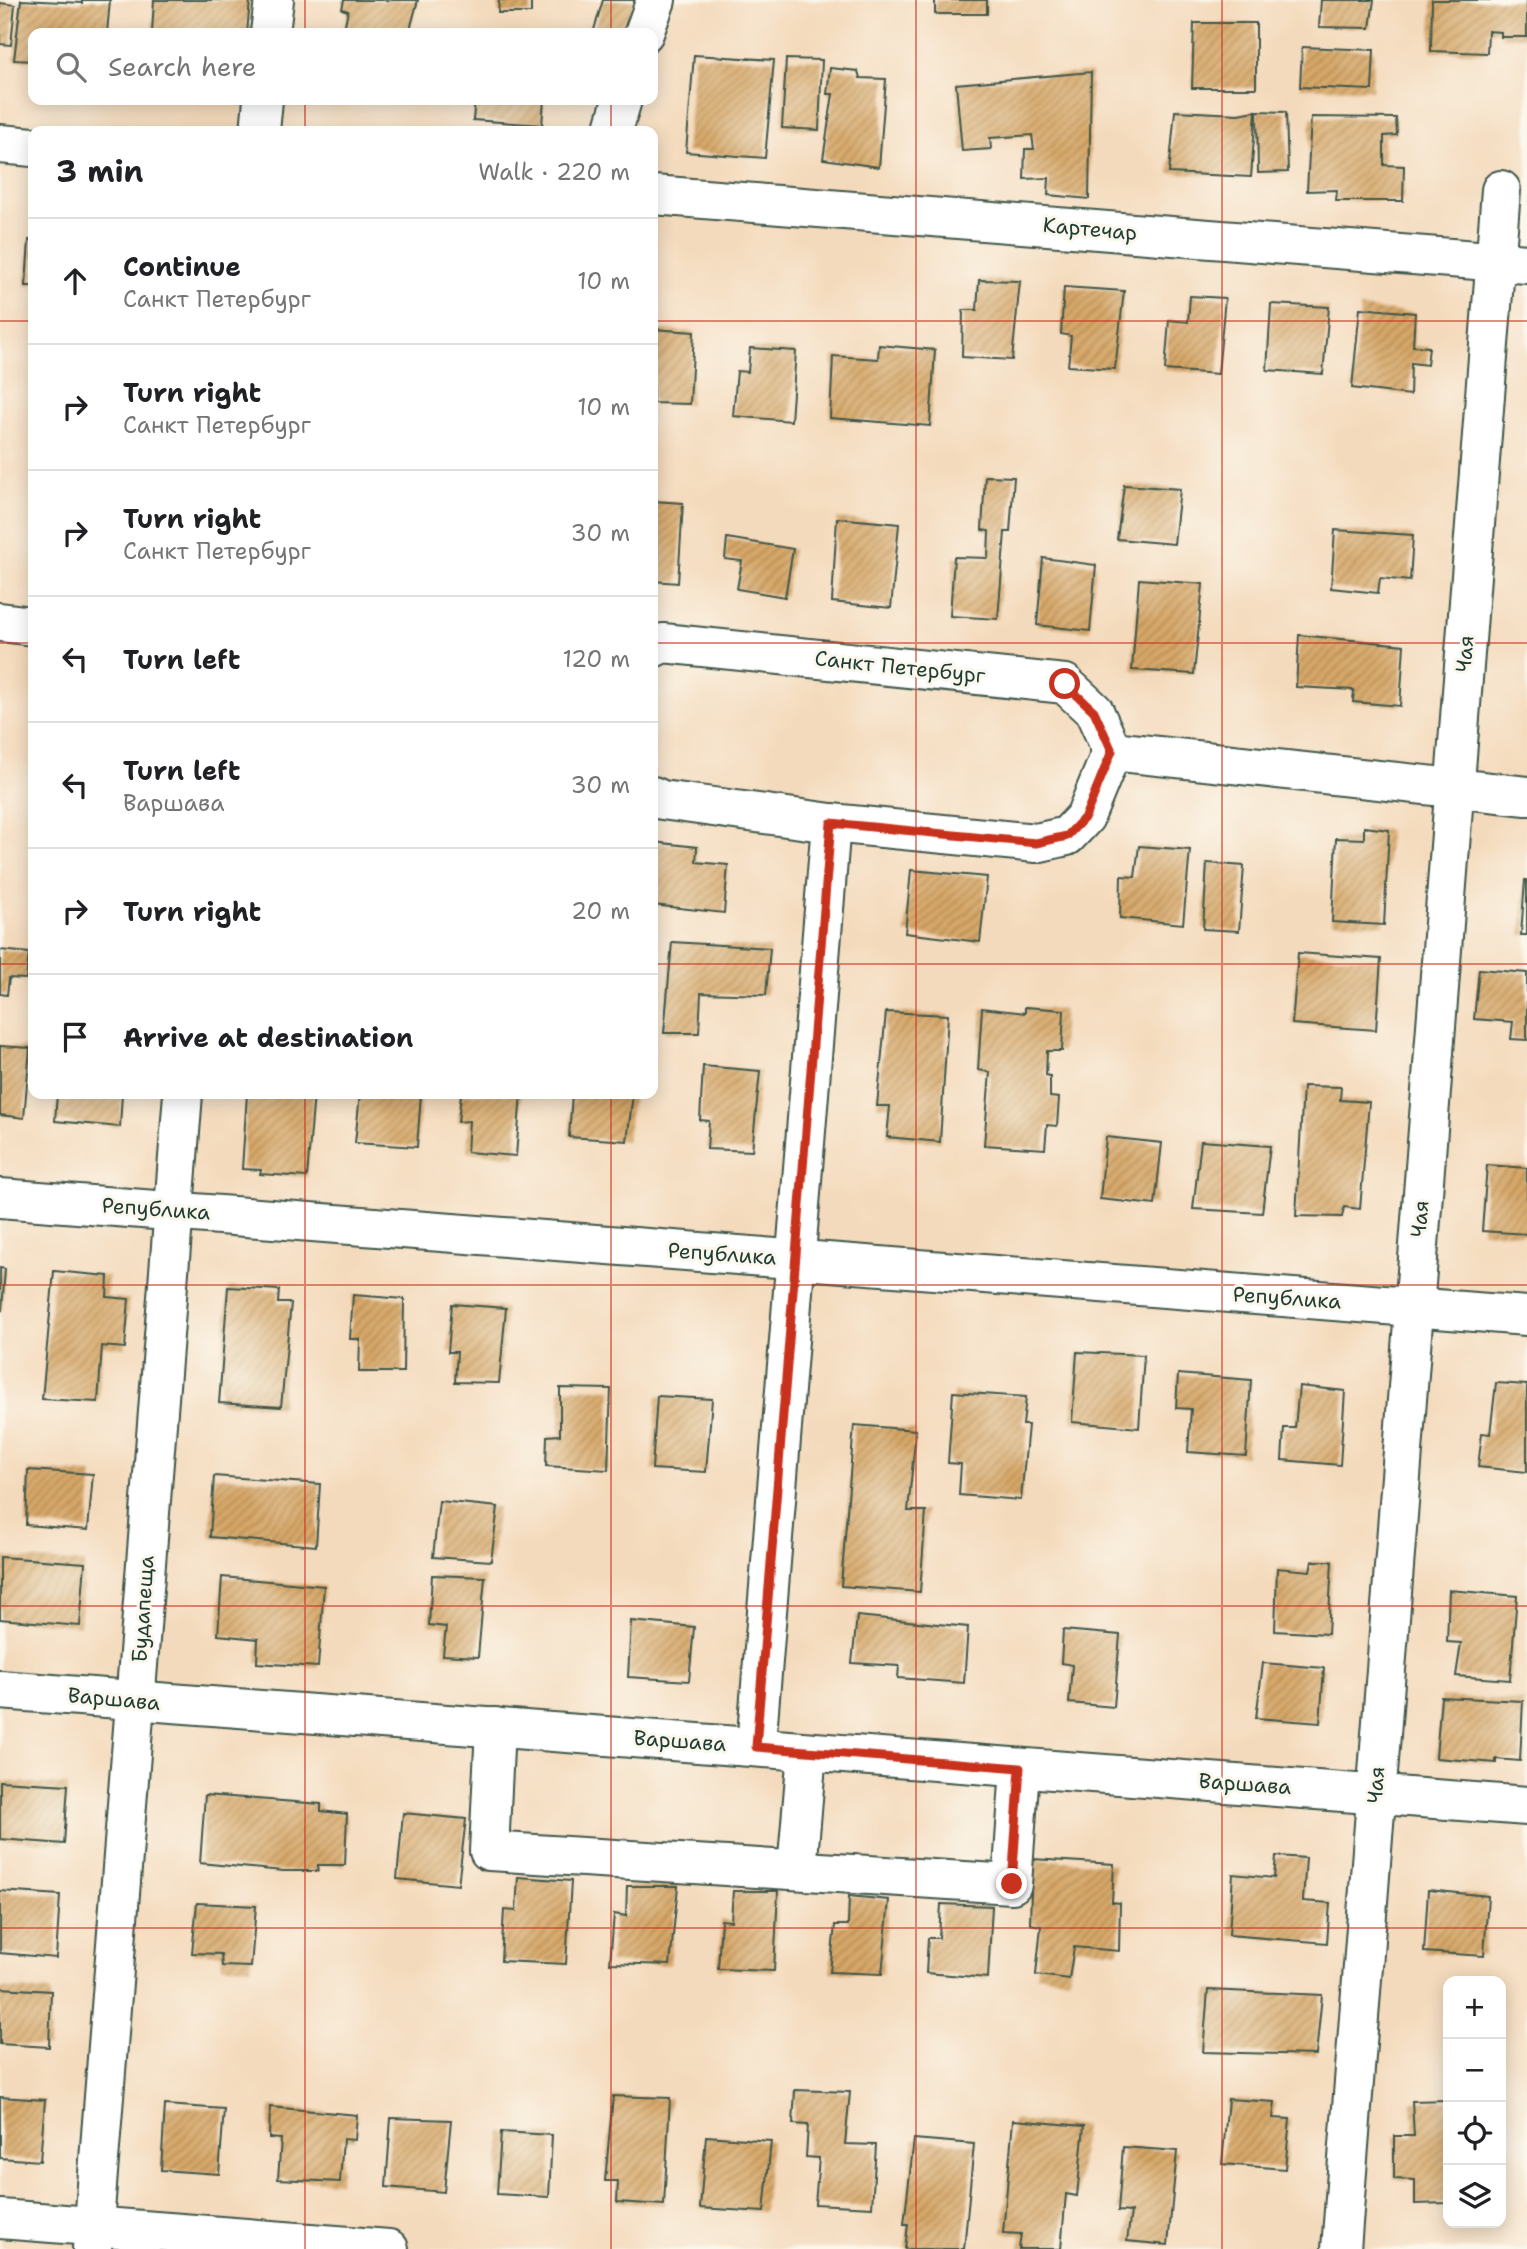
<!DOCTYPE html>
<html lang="en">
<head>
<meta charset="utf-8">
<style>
  :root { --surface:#fff; --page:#f2f2f2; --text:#202124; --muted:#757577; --line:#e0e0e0 }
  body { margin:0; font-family:"Shantell Sans",sans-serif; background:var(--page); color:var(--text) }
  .controls { position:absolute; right:21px; bottom:21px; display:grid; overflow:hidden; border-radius:14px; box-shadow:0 4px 18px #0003 }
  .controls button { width:63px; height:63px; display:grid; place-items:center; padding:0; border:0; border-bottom:2px solid var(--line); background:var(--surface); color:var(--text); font:35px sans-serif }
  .stop { position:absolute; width:21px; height:21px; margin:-16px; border:5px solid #c8321e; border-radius:50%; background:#fff }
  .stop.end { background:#c8321e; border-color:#fff; box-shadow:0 2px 7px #0008 }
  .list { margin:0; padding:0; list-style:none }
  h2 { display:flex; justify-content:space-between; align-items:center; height:91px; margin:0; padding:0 28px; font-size:30px }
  h2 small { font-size:23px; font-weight:400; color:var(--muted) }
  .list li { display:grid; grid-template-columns:46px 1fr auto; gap:21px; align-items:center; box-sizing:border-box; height:126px; padding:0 28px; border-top:2px solid var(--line) }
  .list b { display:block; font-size:26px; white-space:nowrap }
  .list p { margin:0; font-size:23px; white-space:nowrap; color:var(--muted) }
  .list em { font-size:23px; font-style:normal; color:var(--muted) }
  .icon { flex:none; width:38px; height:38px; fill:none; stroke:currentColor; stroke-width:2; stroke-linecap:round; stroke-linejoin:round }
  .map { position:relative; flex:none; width:1527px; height:2249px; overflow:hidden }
  .search { position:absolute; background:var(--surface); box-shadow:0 4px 18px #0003; left:28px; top:28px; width:630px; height:77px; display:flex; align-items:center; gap:18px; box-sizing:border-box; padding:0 24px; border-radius:14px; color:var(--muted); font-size:26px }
  .panel { position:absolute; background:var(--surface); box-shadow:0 4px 18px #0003; left:28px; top:126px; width:630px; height:973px; border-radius:14px }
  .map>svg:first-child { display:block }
  .building { fill:url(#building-hatch) }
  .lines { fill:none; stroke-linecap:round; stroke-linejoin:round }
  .minor-casing { stroke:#3f5548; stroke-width:42 }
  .minor { stroke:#fff; stroke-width:38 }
  .route { stroke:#c8321e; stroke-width:9 }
  .grid { fill:none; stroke:#c8321e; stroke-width:2; stroke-opacity:0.55 }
  .labels { text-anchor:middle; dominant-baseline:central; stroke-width:6; stroke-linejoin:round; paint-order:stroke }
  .street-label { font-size:21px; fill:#1f3d34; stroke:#fbf7ec }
</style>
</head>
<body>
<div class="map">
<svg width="1527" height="2249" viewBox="0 0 1527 2249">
  <defs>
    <pattern id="building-hatch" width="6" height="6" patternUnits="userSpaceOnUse" patternTransform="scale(1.75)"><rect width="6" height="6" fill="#d7a768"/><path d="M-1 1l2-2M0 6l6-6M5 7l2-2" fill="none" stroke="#ae8956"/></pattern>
  </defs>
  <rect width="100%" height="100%" fill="#fbf7ec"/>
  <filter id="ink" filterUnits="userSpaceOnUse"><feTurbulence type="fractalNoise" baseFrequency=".0143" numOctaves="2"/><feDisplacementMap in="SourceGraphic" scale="14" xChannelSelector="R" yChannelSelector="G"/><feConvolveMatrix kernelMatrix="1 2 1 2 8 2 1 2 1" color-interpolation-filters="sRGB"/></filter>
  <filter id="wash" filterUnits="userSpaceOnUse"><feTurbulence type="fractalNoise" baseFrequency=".00686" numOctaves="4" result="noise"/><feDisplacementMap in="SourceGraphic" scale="28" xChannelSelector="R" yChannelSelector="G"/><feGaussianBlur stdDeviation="1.57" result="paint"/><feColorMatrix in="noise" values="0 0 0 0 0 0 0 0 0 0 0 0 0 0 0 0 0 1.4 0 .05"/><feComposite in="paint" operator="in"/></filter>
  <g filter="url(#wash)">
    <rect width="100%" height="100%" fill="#f4dabc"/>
    <g id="blocks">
      <g class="building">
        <path d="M21,0L82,3V0H110L107,33H33V61L14,60Z"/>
        <path d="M154,0H250L247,33H152Z"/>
        <path d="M344,0H418L409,33H343L348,11L342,9Z"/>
        <path d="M499,0H531V13H498Z"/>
        <path d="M603,0H635L625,33H593Z"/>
        <rect x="935" y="0" width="52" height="14"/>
        <path d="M1321,0H1374L1370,28L1319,27Z"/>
        <path d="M1432,0H1527V37H1501V32L1488,31L1487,53L1431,51Z"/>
        <path d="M0,3L15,5L11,45L0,44Z"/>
        <path d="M1194,23H1256V88H1192Z"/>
        <path d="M1302,47L1374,50L1372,90L1300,87Z"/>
        <path d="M694,55L774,60L765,158L686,152Z"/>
        <path d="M786,59L822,60L819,130L782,128Z"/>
        <path d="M830,68L858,71L860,78L886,79L879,167L823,159L833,94H827Z"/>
        <path d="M1091,72L1089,199L1048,195L1049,178L1024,179L1025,149H1034L1032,135L990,138L991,149L962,151L956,84Z"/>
        <path d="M475,100H544L542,125L473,120Z"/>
        <path d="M1175,111L1238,114L1256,111L1251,177L1169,173Z"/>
        <path d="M1257,111L1286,112L1288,172L1258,173Z"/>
        <path d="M1311,117L1396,118L1397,135L1384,136V165L1404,166L1403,201H1336L1337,190L1307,191Z"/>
        <path d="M29,240H33V286H26Z"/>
        <path d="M979,280L1020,281L1012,360L962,357L963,310H977Z"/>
        <path d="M1064,287L1124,291L1115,369L1068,366L1071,336L1061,334Z"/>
        <path d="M1190,296L1225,298L1218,374L1165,370L1169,320L1188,322Z"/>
        <path d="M1271,304L1329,307L1323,374L1267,370Z"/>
        <path d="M1360,308L1415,313L1413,346L1429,347L1427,365L1411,363L1410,395L1352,388Z"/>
        <path d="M653,329L694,332L690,404L653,403Z"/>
        <path d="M879,345L935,350L930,426L830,418L833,356L878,359Z"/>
        <path d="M750,348L796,351L791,421L733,416L737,371L748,372Z"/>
        <path d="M985,476L1014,477L1010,532H1005L998,619L950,616L954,557L988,558L989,531L982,530Z"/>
        <path d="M1124,485L1180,489L1174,544L1117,539Z"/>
        <path d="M653,501L683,503L678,583L653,581Z"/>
        <path d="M837,518L899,524L891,608L832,602Z"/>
        <path d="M1335,530L1413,535L1410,581L1380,578L1378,593L1331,588Z"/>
        <path d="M727,538L793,549L785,597L737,589L742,561L725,559Z"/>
        <path d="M1043,558L1096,565L1090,631L1037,625Z"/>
        <path d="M1139,579L1203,584L1194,674L1132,670Z"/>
        <path d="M1299,635L1404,645L1400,706L1353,702L1354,690L1296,687Z"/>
        <path d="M1364,827L1389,830L1384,925L1332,922L1336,838L1364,839Z"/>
        <path d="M653,842L697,847L696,862L728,865L724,913L653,905Z"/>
        <path d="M1139,846L1190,850L1183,924L1120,918L1121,876L1135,877Z"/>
        <path d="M1207,863L1244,866L1239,931L1203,929Z"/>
        <path d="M911,870L987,877L980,942L905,933Z"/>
        <path d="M1525,880H1527V935H1521Z"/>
        <path d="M672,942L770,948L766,995L701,993L699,1033H664Z"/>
        <path d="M0,950L29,953L26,979L9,978L7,995L0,994Z"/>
        <path d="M1298,953L1381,959L1376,1030L1292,1024Z"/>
        <path d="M1479,969L1527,973V1040L1511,1039L1513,1022L1474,1019Z"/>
        <path d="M1025,1007L1064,1010L1062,1051H1047L1046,1075L1050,1076V1097L1059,1098L1057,1126L1047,1125L1045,1149L984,1145L990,1072L978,1070L982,1008L1025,1013Z"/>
        <path d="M886,1012L948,1015L940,1142L887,1137L890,1106H877Z"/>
        <path d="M0,1046L30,1048L24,1118L0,1115Z"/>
        <path d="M703,1066L760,1071L752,1151L707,1149L709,1121L700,1120Z"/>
        <path d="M1303,1086L1341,1087L1340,1100L1369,1102L1360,1209L1344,1207L1342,1217L1296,1216Z"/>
        <path d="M57,1094H122L120,1127L55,1121Z"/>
        <path d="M247,1094H314L307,1177L260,1174L261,1170L242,1169Z"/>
        <path d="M360,1094H421L417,1147L355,1143Z"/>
        <path d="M461,1094H521L516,1156L467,1152L469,1121L458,1122Z"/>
        <path d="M572,1094H633L627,1141L569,1137Z"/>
        <path d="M1106,1137L1162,1143L1155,1205L1100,1199Z"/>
        <path d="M1201,1141L1270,1146L1262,1213L1193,1209Z"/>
        <path d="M1487,1165L1527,1168V1234L1482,1231Z"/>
        <path d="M0,1268L5,1269L2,1310L0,1309Z"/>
        <path d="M54,1271L108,1276L107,1297L129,1299L125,1348L102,1346L98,1402L42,1399Z"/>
        <path d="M228,1287L279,1290L278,1303H291L281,1407L219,1403Z"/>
        <path d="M353,1295L404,1299L403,1372H359L360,1339H350Z"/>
        <path d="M452,1304L506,1308L499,1383L455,1382L457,1352H448Z"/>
        <path d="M1077,1352L1144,1355L1139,1428L1072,1422Z"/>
        <path d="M1178,1374L1251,1380L1246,1456L1188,1452L1191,1409L1176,1408Z"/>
        <path d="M1496,1383L1527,1385V1472L1478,1467L1482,1433L1490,1434Z"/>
        <path d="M1299,1386L1345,1391L1340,1465L1282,1460L1284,1428H1295Z"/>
        <path d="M560,1388L611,1389L608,1470L546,1466L547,1436L560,1435Z"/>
        <path d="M953,1392L1026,1397L1023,1425H1028L1021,1500L959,1495L961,1464L948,1463Z"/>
        <path d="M657,1396L712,1399L706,1472L652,1469Z"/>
        <path d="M854,1425L916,1430L908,1511H926L920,1592L841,1586Z"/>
        <path d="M28,1470L93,1474L88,1530L26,1525Z"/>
        <path d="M214,1476L320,1484L316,1546L210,1537Z"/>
        <path d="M439,1501L498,1507L491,1561L433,1557Z"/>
        <path d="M0,1557L85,1563L80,1626L0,1619Z"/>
        <path d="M1312,1561H1332L1328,1634L1275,1631L1277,1568L1310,1571Z"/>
        <path d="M432,1575L485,1577L478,1657L443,1655L446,1627L429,1625Z"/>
        <path d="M222,1577L324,1586L318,1667L257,1663L258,1639L218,1635Z"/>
        <path d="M1449,1590L1517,1596L1510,1680L1456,1676L1461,1643L1447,1642Z"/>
        <path d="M857,1616L968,1627L964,1683L898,1678L899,1666L852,1663Z"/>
        <path d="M631,1621L694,1627L689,1681L628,1677Z"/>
        <path d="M1063,1630L1120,1635L1114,1707L1069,1703L1072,1665L1061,1663Z"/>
        <path d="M1263,1663L1324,1668L1320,1723L1256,1718Z"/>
        <path d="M1441,1697L1523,1701L1520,1761L1496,1759V1763L1436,1758Z"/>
        <path d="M0,1781L68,1785L64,1844L0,1839Z"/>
        <path d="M205,1795L321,1804V1811L347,1814L345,1865H318V1871H283L200,1863Z"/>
        <path d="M403,1813L466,1819L458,1885L397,1879Z"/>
        <path d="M1276,1856L1306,1858L1303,1901L1330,1903L1327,1943L1229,1935L1233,1874L1274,1878Z"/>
        <path d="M1032,1859L1114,1864L1112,1902L1120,1903L1119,1951L1074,1947L1069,1979L1036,1975L1041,1926L1030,1924Z"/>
        <path d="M518,1877L571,1881L566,1964L501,1961L504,1910L516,1911Z"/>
        <path d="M627,1886H678L670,1965L610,1963L614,1914L626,1916Z"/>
        <path d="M1428,1890L1488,1896L1484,1956L1424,1952Z"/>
        <path d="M0,1891L60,1895L56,1958L0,1953Z"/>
        <path d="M733,1891H778L774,1971L718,1969L721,1920L731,1921Z"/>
        <path d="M849,1896L889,1900L882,1974L830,1972L835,1925H848Z"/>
        <path d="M197,1903L256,1906L251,1967L222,1966L221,1954L192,1953Z"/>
        <path d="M941,1904L992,1906L988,1978L926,1973L928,1938H939Z"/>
        <path d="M0,1988L51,1991L49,2047L0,2044Z"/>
        <path d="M1208,1990L1322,1995L1316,2055L1203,2052Z"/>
        <path d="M795,2090L850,2092L845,2144L876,2145L872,2207L815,2204L819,2158L806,2157L808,2125L793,2124Z"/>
        <path d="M613,2096L670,2098L664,2205L617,2202L618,2181H605Z"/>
        <path d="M0,2097L45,2100L40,2161L0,2158Z"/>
        <path d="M1228,2099L1275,2102L1273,2118L1290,2119L1285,2169L1222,2164Z"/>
        <path d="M1448,2100V2203L1415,2204V2180L1394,2179V2136H1414L1412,2101Z"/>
        <path d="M165,2105L224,2109L219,2174L161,2170Z"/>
        <path d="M270,2107L357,2115L355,2140L343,2139L340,2182L278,2179L281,2139L269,2138Z"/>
        <path d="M391,2118L451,2120L444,2192L386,2187Z"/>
        <path d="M1013,2120L1084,2126L1077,2196L1066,2194L1061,2249H1019L1021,2234L1003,2233Z"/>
        <path d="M501,2132L552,2135L549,2197L497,2194Z"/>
        <path d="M706,2136L771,2141L764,2212L700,2208Z"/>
        <path d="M914,2139L974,2144L964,2249H905L908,2224H904Z"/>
        <path d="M1123,2147L1177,2151L1168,2245L1127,2241L1131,2212L1118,2211Z"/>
      </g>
    </g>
  </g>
  <g filter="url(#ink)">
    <use href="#blocks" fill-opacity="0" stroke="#3f5548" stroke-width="2"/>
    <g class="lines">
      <g class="minor-casing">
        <g id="minor">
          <path d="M270,33L274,0"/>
          <path d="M644,33L656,0"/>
          <path d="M260,131L263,100"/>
          <path d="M613,131L622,100"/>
          <path d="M0,144L33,147"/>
          <path d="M653,195L1527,264"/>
          <path d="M0,622L33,626"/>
          <path d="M653,648L663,643L1065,684L1094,711L1112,751L1527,796"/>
          <path d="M653,796L662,800L831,823L1036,843L1067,836L1085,817L1112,751"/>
          <path d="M0,1198L1527,1316"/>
          <path d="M0,1690L1527,1806"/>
          <path d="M495,1727L489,1851L1012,1884L1020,1768"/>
          <path d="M756,1747L831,823"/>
          <path d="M797,1870L807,1752"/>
          <path d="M0,2219L389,2249"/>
          <path d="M92,2249L183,1094"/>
          <path d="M1341,2249L1501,190"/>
        </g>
      </g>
      <use href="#minor" class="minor"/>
    </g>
  </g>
  <g class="lines" filter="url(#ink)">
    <path class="route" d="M1012,1884L1020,1768L756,1747L831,823L1036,843L1067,836L1085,817L1112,751L1094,711L1065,684"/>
  </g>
  <path class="grid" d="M305,0V33M611,0V33M916,0V2249M1222,0V2249M305,100V131M611,100V131M0,321H33M653,321H1527M0,643H33M653,643H1527M0,964H33M653,964H1527M305,1094V2249M611,1094V2249M0,1285H1527M0,1606H1527M0,1928H1527"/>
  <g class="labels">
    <g class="street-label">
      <text transform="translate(1090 229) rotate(5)">Картечар</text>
      <text transform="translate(1465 654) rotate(-85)">Чая</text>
      <text transform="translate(900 667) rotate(6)">Санкт Петербург</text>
      <text transform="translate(156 1209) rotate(4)">Република</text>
      <text transform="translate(1420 1219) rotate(-85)">Чая</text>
      <text transform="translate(722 1254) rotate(4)">Република</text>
      <text transform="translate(1287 1298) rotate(4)">Република</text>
      <text transform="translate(143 1609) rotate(-86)">Будапеща</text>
      <text transform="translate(114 1699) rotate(5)">Варшава</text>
      <text transform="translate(680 1741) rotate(4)">Варшава</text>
      <text transform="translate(1245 1784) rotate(4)">Варшава</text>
      <text transform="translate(1376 1785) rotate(-86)">Чая</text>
    </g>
  </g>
</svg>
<div class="controls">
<button>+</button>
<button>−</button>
<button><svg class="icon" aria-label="locate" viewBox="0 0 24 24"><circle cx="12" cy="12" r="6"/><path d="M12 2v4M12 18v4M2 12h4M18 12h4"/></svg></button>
<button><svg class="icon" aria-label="layers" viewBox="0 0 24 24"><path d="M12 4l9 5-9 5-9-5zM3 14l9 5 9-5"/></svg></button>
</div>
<div class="stop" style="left:1065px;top:684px"></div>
<div class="stop end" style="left:1012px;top:1884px"></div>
<div class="search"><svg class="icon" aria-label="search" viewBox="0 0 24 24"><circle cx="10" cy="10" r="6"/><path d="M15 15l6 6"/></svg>Search here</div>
<section class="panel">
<h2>3 min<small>Walk · 220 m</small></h2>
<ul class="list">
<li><svg class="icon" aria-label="ahead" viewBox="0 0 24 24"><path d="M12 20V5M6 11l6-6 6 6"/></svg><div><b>Continue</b><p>Санкт Петербург</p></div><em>10 m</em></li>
<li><svg class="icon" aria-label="right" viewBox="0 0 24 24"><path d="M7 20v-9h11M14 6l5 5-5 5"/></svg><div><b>Turn right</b><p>Санкт Петербург</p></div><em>10 m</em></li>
<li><svg class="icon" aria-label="right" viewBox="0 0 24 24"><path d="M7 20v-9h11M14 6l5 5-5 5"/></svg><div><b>Turn right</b><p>Санкт Петербург</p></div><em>30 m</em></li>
<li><svg class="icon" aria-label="left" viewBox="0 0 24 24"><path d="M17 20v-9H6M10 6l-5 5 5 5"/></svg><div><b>Turn left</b></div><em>120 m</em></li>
<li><svg class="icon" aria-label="left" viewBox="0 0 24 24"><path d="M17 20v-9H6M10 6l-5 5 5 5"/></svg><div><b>Turn left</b><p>Варшава</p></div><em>30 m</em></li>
<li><svg class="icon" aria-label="right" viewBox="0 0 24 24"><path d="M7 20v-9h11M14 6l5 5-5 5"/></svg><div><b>Turn right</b></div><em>20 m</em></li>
<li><svg class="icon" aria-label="arrive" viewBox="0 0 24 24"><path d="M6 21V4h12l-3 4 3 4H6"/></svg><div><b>Arrive at destination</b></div></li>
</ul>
</section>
</div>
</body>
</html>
